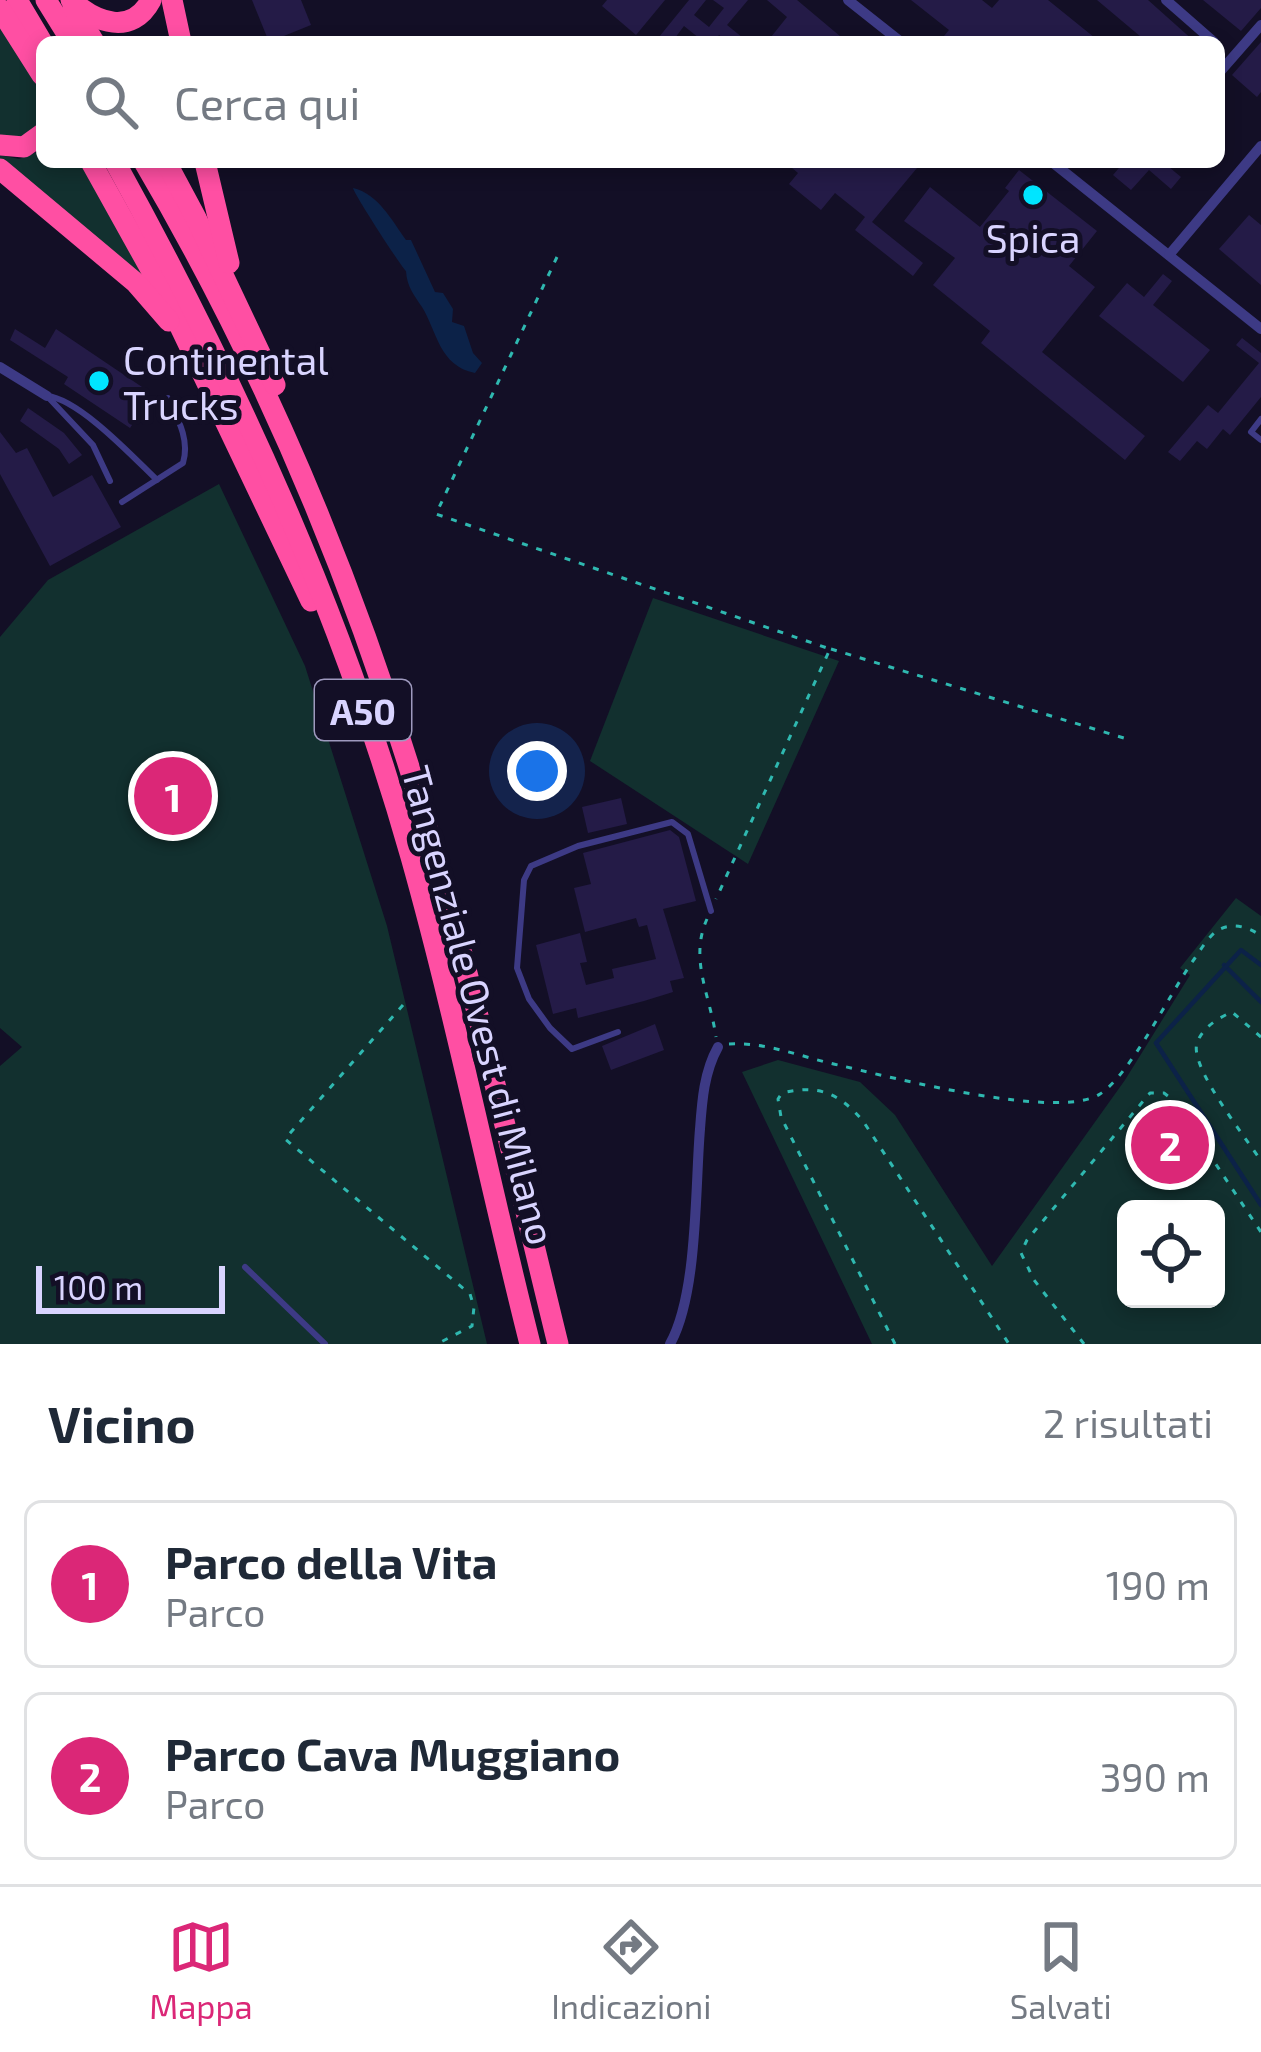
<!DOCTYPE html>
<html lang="it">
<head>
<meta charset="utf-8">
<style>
  :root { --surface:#fff; --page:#f2f2f3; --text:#1f2937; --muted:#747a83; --line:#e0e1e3; --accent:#db2777 }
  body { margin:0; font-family:"Exo 2",sans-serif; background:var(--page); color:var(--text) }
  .controls { position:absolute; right:36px; bottom:36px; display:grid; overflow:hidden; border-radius:18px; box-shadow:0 6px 18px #0003 }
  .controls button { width:108px; height:108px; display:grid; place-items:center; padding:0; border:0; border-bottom:3px solid var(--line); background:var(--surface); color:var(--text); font:60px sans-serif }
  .scale { position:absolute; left:36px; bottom:30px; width:189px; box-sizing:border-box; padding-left:12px; border:6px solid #d9d4ff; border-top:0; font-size:33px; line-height:42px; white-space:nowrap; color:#d9d4ff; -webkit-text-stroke:9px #130f26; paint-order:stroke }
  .you { position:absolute; left:537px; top:771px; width:42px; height:42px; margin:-30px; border:9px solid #fff; border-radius:50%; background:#1a73e8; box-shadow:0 0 0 18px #1a73e833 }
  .badge { display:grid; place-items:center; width:78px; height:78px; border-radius:50%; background:var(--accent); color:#fff; font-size:39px; font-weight:700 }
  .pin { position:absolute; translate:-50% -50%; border:6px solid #fff; box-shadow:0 3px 12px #0006 }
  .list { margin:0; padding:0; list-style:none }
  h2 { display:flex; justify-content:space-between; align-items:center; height:156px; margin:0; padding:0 48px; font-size:51px }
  h2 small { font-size:39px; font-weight:400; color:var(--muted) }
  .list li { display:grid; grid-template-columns:78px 1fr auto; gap:36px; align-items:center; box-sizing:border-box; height:168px; margin:0 24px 24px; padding:0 24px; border:3px solid var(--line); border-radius:18px }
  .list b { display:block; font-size:45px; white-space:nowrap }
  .list p { margin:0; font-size:39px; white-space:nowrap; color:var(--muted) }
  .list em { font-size:39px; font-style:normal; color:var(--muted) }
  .icon { flex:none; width:66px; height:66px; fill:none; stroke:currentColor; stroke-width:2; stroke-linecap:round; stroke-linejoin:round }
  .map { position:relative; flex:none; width:1261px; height:1344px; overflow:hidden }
  .search { position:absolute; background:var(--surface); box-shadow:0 6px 18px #0003; left:36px; right:36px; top:36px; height:132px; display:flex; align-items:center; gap:30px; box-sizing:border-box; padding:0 42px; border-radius:18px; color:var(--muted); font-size:45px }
  .sheet { height:540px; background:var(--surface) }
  nav { display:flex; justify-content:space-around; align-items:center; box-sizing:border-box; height:168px; border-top:3px solid var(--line); background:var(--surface); font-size:33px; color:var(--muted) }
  nav a { display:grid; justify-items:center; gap:6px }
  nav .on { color:var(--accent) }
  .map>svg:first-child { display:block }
  .green { fill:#12302f; fill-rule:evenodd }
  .water { fill:#0c2248 }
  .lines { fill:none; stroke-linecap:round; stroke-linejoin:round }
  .stream { stroke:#0c2248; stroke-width:4.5 }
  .building { fill:#241b47 }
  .path { stroke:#2fb8b0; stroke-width:3; stroke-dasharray:6 9; stroke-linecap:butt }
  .service { stroke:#3d3a85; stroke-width:6 }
  .minor { stroke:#3d3a85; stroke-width:10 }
  .motorway { stroke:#ff4fa3; stroke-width:21 }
  .poi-dot { fill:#00e5ff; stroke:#130f26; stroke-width:4.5 }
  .labels { text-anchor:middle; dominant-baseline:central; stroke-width:10; stroke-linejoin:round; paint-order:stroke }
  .shield { fill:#130f26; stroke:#9e99be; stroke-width:3 }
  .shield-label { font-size:36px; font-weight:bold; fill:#d9d4ff }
  .poi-label { font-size:39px; fill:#d9d4ff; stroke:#130f26 }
  .street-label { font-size:39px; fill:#d9d4ff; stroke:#130f26 }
</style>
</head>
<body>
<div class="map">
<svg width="1261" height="1344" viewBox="0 0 1261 1344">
  <rect width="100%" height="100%" fill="#130f26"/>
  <g class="green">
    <path d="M0,24C21,56 57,94 38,134L0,142Z"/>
    <path d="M42,150V162H85L152,283L0,164V155L19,159Z"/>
    <path d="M219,484L305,666L387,926L487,1344H0V1066L22,1047L0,1028V637L48,580Z"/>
    <path d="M653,598L839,661L748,864L590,761Z"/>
    <path d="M1236,898L1261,916V1344H872L742,1072L778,1060L860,1082L895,1115L992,1266L1125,1080L1190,975L1180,968ZM1126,1209H1216V1299H1126Z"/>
  </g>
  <path class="water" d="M353,188C378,194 391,219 406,240H411L435,292L443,293L453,309L452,322L464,326L473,353L482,363L475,373C439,366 437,331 422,307C414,295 407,287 406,271C402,268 354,194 353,188Z"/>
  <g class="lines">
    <g class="stream">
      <path d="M1224,965L1261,1002"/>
      <path d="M1261,965L1241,950L1156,1043L1261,1205"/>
    </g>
  </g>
  <g class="building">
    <path d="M252,0H301L311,25L269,42Z"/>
    <path d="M607,0H665L636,35L602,6Z"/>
    <path d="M689,0H706L694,15L709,27L724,8L713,0H748L727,25L748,42H728L719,35L714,42H704L684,26L672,42H655Z"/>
    <path d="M767,0H797L847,42H767L787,17Z"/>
    <path d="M911,0H982L992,8L999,0H1048L1100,42H939L949,30Z"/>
    <path d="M1097,0H1148L1195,42H1147Z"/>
    <path d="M1203,0H1261V8L1241,31Z"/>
    <path d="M1261,42V92L1257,97L1232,75Z"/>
    <path d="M785,162H922L872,222L923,263L913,276L855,230L865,217L835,193L821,210L789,184L798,173Z"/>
    <path d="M1124,162H1163L1181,177L1171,189L1149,170L1131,190L1113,175Z"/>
    <path d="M1019,170L1097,231L1069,266L1095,287L1042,352L1145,436L1125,460L981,343L990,331L933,285L955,258L904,221L930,187L980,227L1009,191L1005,188Z"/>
    <path d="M1249,215L1261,225V285L1219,249Z"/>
    <path d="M1163,274L1172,281L1153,305L1210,350L1183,382L1099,316L1127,283L1144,297Z"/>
    <path d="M15,329L45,348L56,329L142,387L132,403L136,419L130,428L64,384L68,377L10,340Z"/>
    <path d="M1242,338L1261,353V397L1230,435L1223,429L1207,449L1197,441L1180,461L1168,452L1208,405L1218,413L1259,363L1236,345Z"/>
    <path d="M28,408L64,433L82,455L69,464L59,449L20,421Z"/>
    <path d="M0,432L16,453L27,448L53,497L92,475L121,527L50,566L0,474Z"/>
    <path d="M621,798L627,824L588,833L582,807Z"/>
    <path d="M670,830L679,837L696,901L663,909L684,978L670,981L673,992L644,1001L578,1018L576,1008L553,1014L536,945L580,933L587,962L580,963L586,985L614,978L612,969L656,959L647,925L639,927L636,918L585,932L574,888L591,884L583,853Z"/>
    <path d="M655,1024L664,1050L611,1070L602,1046Z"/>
  </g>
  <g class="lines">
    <g class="path">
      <path d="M557,257L436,514L830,649L716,899"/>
      <path d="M831,649L1127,739"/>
      <path d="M707,919C689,959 710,995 716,1037"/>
      <path d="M403,1005L285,1139L470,1294L474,1307L472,1326L437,1344"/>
      <path d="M1261,1037L1232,1012C1218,1018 1202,1028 1197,1043C1189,1067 1247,1139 1261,1161"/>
      <path d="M729,1044C767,1042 801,1057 838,1065C890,1077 1059,1121 1100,1094C1132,1073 1170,992 1195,958C1201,949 1209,936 1218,930C1233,922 1249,927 1261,936"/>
      <path d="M895,1344L781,1117L778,1099L782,1093C818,1084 839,1093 863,1121L1009,1344"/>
      <path d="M1084,1344L1034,1280L1021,1253L1027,1240L1150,1093H1164L1173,1100L1261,1232"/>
    </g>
    <g class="service">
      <path d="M47,396C79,399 133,457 157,480"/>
      <path d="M47,396L93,445L110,481"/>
      <path d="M1261,419L1251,432L1261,440"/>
      <path d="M122,502L183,463C190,440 178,419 168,398"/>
      <path d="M618,1032L572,1049L550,1028L529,999L517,968L524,880L531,866L578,846L672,822L688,834L711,911"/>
      <path d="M245,1267L325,1344"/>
    </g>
    <g class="minor">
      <path d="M848,0L901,42"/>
      <path d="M1166,0L1214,42"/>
      <path d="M1219,73L1261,25"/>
      <path d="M1052,162L1261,329"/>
      <path d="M1169,255L1261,146"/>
      <path d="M0,367L47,396"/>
      <path d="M670,1344C698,1294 695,1188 700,1129C702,1101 704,1072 718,1047"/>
    </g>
    <g class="motorway">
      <path d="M17,0L42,42"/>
      <path d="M46,0L72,42"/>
      <path d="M71,0C96,23 132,36 151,0"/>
      <path d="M172,0L181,42"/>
      <path d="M73,7L94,42"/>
      <path d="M0,9L42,75"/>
      <path d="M0,145L24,147L42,134"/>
      <path d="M91,162L165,295L311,601"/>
      <path d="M115,162C237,383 342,613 411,857C456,1017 489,1182 530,1344"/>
      <path d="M144,162C256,352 345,560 410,770C468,959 511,1153 558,1344"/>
      <path d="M166,162L196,218L275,385"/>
      <path d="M205,162L229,263"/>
      <path d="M0,169L136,283L169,321"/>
    </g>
  </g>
  <g class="poi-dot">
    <circle cx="1033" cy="195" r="12"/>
    <circle cx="99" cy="381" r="12"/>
  </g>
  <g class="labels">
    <rect class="shield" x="315" y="680" width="96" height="60" rx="9"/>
    <g class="shield-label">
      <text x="363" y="710">A50</text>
    </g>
    <g class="poi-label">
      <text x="1033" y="237">Spica</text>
      <text x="123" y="359" text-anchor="start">Continental<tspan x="123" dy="45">Trucks</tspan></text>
    </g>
    <g class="street-label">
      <text transform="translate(480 1005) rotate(75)">Tangenziale Ovest di Milano</text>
    </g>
  </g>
</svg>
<div class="controls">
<button><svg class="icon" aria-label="locate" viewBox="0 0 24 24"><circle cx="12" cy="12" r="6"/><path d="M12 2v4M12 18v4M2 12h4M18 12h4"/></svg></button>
</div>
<div class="scale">100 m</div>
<div class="you"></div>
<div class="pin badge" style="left:173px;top:796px">1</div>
<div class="pin badge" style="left:1170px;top:1145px">2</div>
<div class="search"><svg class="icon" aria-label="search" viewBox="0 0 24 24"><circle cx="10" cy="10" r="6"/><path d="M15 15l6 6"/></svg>Cerca qui</div>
</div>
<section class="sheet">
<h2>Vicino<small>2 risultati</small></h2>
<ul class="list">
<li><span class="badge">1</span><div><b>Parco della Vita</b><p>Parco</p></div><em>190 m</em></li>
<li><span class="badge">2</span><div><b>Parco Cava Muggiano</b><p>Parco</p></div><em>390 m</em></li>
</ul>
</section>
<nav>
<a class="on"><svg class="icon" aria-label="map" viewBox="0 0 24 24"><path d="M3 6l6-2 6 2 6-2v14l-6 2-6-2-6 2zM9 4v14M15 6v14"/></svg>Mappa</a>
<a><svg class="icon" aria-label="directions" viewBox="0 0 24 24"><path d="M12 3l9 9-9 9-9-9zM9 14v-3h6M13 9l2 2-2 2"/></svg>Indicazioni</a>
<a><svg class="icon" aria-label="saved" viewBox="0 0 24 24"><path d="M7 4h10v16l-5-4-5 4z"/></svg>Salvati</a>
</nav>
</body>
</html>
